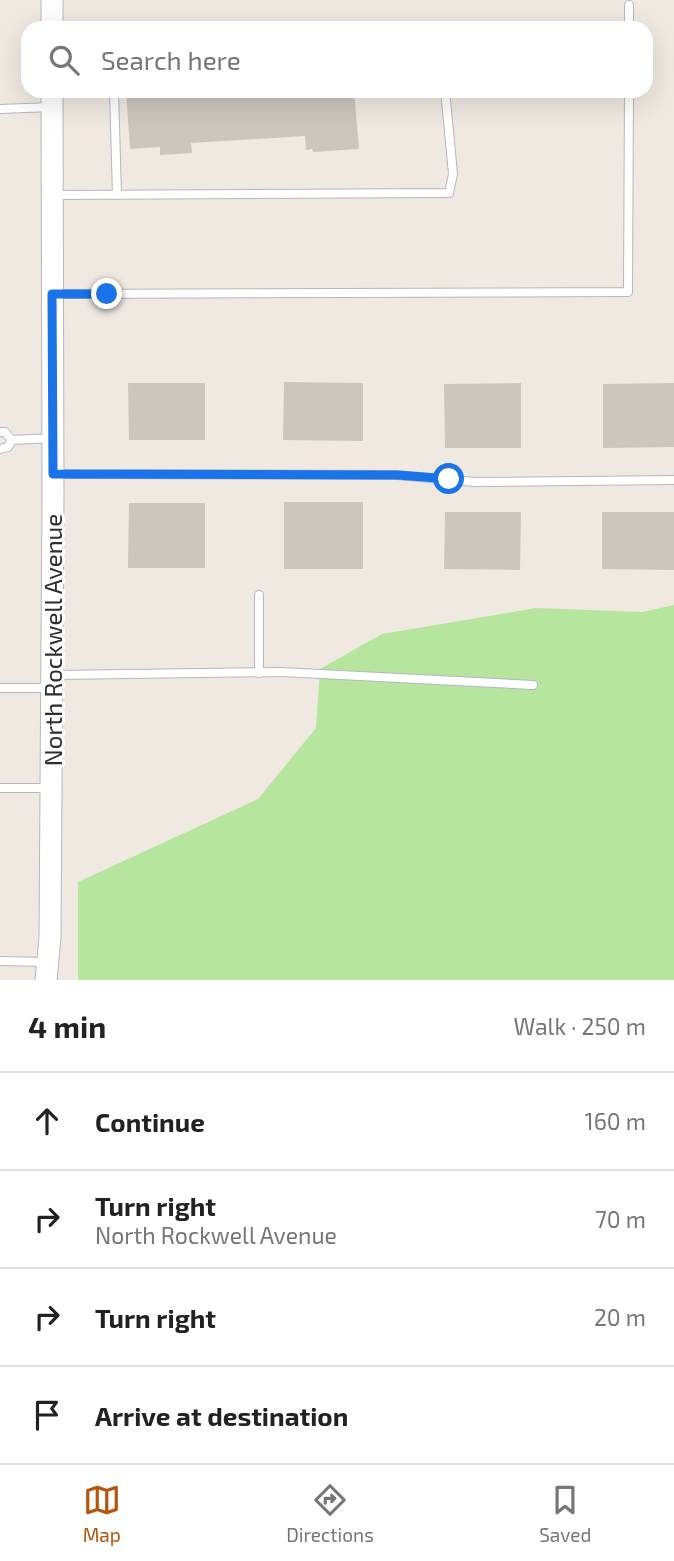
<!DOCTYPE html>
<html lang="en">
<head>
<meta charset="utf-8">
<style>
  :root { --surface:#fff; --page:#f6f6f6; --text:#222; --muted:#767676; --line:#e0e0e0; --accent:#b45309 }
  body { margin:0; font-family:"Exo 2",sans-serif; background:var(--page); color:var(--text) }
  .stop { position:absolute; width:21px; height:21px; margin:-16px; border:5px solid #1a73e8; border-radius:50%; background:#fff }
  .stop.end { background:#1a73e8; border-color:#fff; box-shadow:0 2px 7px #0008 }
  .list { margin:0; padding:0; list-style:none }
  h2 { display:flex; justify-content:space-between; align-items:center; height:91px; margin:0; padding:0 28px; font-size:30px }
  h2 small { font-size:23px; font-weight:400; color:var(--muted) }
  .list li { display:grid; grid-template-columns:46px 1fr auto; gap:21px; align-items:center; box-sizing:border-box; height:98px; padding:0 28px; border-top:2px solid var(--line) }
  .list b { display:block; font-size:26px; white-space:nowrap }
  .list p { margin:0; font-size:23px; white-space:nowrap; color:var(--muted) }
  .list em { font-size:23px; font-style:normal; color:var(--muted) }
  .icon { flex:none; width:38px; height:38px; fill:none; stroke:currentColor; stroke-width:2; stroke-linecap:round; stroke-linejoin:round }
  .map { position:relative; flex:none; width:674px; height:980px; overflow:hidden }
  .search { position:absolute; background:var(--surface); box-shadow:0 7px 28px #0002; left:21px; right:21px; top:21px; height:77px; display:flex; align-items:center; gap:18px; box-sizing:border-box; padding:0 24px; border-radius:21px; color:var(--muted); font-size:26px }
  .sheet { height:483px; background:var(--surface) }
  nav { display:flex; justify-content:space-around; align-items:center; box-sizing:border-box; height:98px; border-top:2px solid var(--line); background:var(--surface); font-size:19px; color:var(--muted) }
  nav a { display:grid; justify-items:center; gap:4px }
  nav .on { color:var(--accent) }
  .map>svg:first-child { display:block }
  .green { fill:#b6e59e }
  .building { fill:#cbc7bf }
  .lines { fill:none; stroke-linecap:round; stroke-linejoin:round }
  .service-casing { stroke:#b4b7c1; stroke-width:10 }
  .secondary-casing { stroke:#b4b7c1; stroke-width:23 }
  .service { stroke:#fff; stroke-width:8 }
  .secondary { stroke:#fff; stroke-width:21 }
  .route { stroke:#1a73e8; stroke-width:9 }
  .labels { text-anchor:middle; dominant-baseline:central; stroke-width:6; stroke-linejoin:round; paint-order:stroke }
  .street-label { font-size:24px; fill:#2e2e2e; stroke:#fff }
</style>
</head>
<body>
<div class="map">
<svg width="674" height="980" viewBox="0 0 674 980">
  <rect width="100%" height="100%" fill="#efe9e1"/>
  <path class="green" d="M674,605V980H78V882L258,799L316,728L320,669L382,634L536,608L642,612Z"/>
  <g class="building">
    <path d="M126,91H354L359,149L313,152L312,149L306,150L305,136L191,143L192,153L160,155V147L130,149Z"/>
    <path d="M284,382L363,383V441L283,440Z"/>
    <path d="M128,383H205V440H129Z"/>
    <path d="M521,383V448H445L444,384Z"/>
    <path d="M674,383V447L603,448V384Z"/>
    <rect x="284" y="502" width="79" height="67"/>
    <path d="M129,503H205V568H128Z"/>
    <path d="M445,512H521L520,570L444,569Z"/>
    <path d="M602,512H674V570L602,569Z"/>
  </g>
  <g class="lines">
    <g class="service-casing">
      <g id="service">
        <path d="M629,28V5"/>
        <path d="M114,91L117,195"/>
        <path d="M0,109L52,107"/>
        <path d="M55,195L449,193L453,174L446,100"/>
        <path d="M55,294L628,292L629,91"/>
        <path d="M0,432H5L12,440L8,447L0,449"/>
        <path d="M12,440L52,438"/>
        <path d="M56,474L397,475L475,482L674,480"/>
        <path d="M259,673V595"/>
        <path d="M54,675L282,672L533,685"/>
        <path d="M0,688H50"/>
        <path d="M0,788H50"/>
        <path d="M0,961L45,962"/>
      </g>
    </g>
    <g class="secondary-casing">
      <g id="secondary">
        <path d="M52,0V28"/>
        <path d="M46,980L50,937L53,496L52,91"/>
      </g>
    </g>
    <use href="#service" class="service"/>
    <use href="#secondary" class="secondary"/>
  </g>
  <g class="lines">
    <path class="route" d="M107,294H52L53,474L397,475L449,479"/>
  </g>
  <g class="labels">
    <g class="street-label">
      <text transform="translate(52 640) rotate(-90)">North Rockwell Avenue</text>
    </g>
  </g>
</svg>
<div class="stop" style="left:449px;top:479px"></div>
<div class="stop end" style="left:107px;top:294px"></div>
<div class="search"><svg class="icon" aria-label="search" viewBox="0 0 24 24"><circle cx="10" cy="10" r="6"/><path d="M15 15l6 6"/></svg>Search here</div>
</div>
<section class="sheet">
<h2>4 min<small>Walk · 250 m</small></h2>
<ul class="list">
<li><svg class="icon" aria-label="ahead" viewBox="0 0 24 24"><path d="M12 20V5M6 11l6-6 6 6"/></svg><div><b>Continue</b></div><em>160 m</em></li>
<li><svg class="icon" aria-label="right" viewBox="0 0 24 24"><path d="M7 20v-9h11M14 6l5 5-5 5"/></svg><div><b>Turn right</b><p>North Rockwell Avenue</p></div><em>70 m</em></li>
<li><svg class="icon" aria-label="right" viewBox="0 0 24 24"><path d="M7 20v-9h11M14 6l5 5-5 5"/></svg><div><b>Turn right</b></div><em>20 m</em></li>
<li><svg class="icon" aria-label="arrive" viewBox="0 0 24 24"><path d="M6 21V4h12l-3 4 3 4H6"/></svg><div><b>Arrive at destination</b></div></li>
</ul>
</section>
<nav>
<a class="on"><svg class="icon" aria-label="map" viewBox="0 0 24 24"><path d="M3 6l6-2 6 2 6-2v14l-6 2-6-2-6 2zM9 4v14M15 6v14"/></svg>Map</a>
<a><svg class="icon" aria-label="directions" viewBox="0 0 24 24"><path d="M12 3l9 9-9 9-9-9zM9 14v-3h6M13 9l2 2-2 2"/></svg>Directions</a>
<a><svg class="icon" aria-label="saved" viewBox="0 0 24 24"><path d="M7 4h10v16l-5-4-5 4z"/></svg>Saved</a>
</nav>
</body>
</html>
